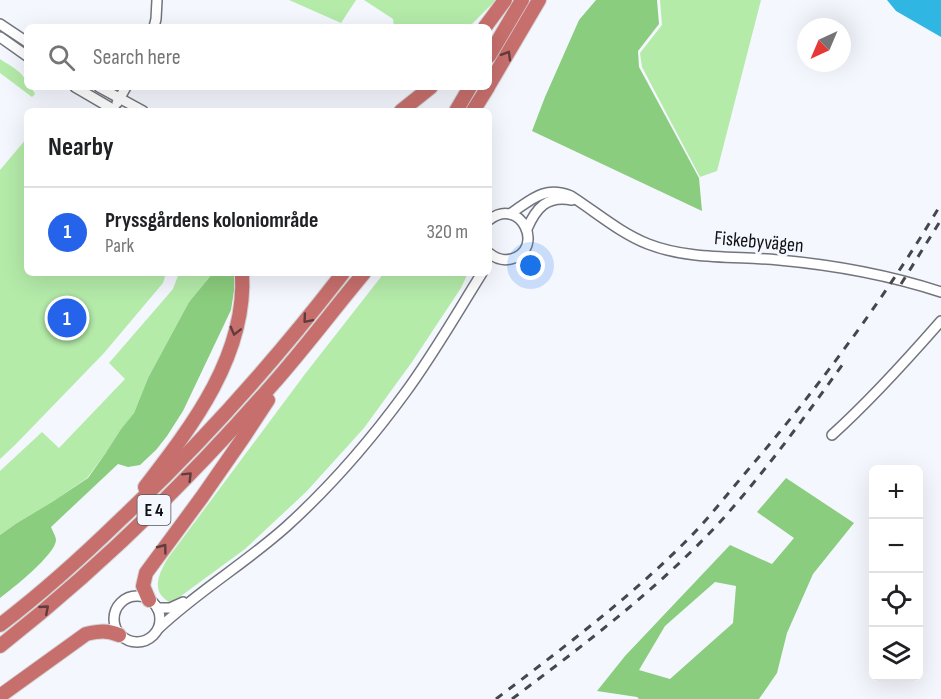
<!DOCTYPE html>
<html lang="en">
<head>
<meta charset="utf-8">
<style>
  :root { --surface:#fff; --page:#f6f6f6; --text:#202124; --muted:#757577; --line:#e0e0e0; --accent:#2563eb }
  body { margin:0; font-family:"Sofia Sans Condensed",sans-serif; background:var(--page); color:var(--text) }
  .controls { position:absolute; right:18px; bottom:18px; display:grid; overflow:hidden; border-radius:9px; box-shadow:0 6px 24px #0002 }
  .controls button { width:54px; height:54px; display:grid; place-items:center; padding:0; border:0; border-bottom:2px solid var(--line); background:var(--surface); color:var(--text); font:30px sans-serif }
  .compass { position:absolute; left:797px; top:18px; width:54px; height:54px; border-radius:50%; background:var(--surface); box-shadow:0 6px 24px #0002; rotate:224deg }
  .you { position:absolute; left:531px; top:266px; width:21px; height:21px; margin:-15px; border:4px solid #fff; border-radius:50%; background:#1a73e8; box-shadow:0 0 0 9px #1a73e833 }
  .badge { display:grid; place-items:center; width:39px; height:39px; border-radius:50%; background:var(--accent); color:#fff; font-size:20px; font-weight:700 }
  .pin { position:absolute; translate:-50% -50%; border:3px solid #fff; box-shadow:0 2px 6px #0006 }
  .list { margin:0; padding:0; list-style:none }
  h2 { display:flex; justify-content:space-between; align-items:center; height:78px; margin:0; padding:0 24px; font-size:26px }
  h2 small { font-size:20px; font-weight:400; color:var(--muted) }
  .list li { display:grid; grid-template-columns:39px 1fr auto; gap:18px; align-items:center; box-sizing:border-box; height:90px; padding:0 24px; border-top:2px solid var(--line) }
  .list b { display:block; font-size:22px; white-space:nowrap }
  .list p { margin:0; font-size:20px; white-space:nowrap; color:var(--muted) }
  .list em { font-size:20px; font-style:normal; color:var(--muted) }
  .icon { flex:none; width:33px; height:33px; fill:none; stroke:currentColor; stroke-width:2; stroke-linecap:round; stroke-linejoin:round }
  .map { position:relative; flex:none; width:941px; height:699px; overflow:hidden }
  .search { position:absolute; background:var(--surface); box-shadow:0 6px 24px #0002; left:24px; top:24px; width:468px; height:66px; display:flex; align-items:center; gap:15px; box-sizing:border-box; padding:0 21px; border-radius:9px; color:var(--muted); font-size:22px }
  .panel { position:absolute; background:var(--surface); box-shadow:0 6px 24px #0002; left:24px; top:108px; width:468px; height:168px; border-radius:9px }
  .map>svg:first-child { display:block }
  .green { fill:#b4eba9 }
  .forest { fill:#8bcd7e; fill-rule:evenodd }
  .water { fill:#30b6e3 }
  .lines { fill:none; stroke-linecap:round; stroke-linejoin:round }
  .minor-casing { stroke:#73757e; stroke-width:12 }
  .highway-casing { stroke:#d4d4d5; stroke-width:16 }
  .minor { stroke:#fff; stroke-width:9 }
  .highway { stroke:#c76f6d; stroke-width:14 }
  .rail { stroke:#46474b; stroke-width:3; stroke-dasharray:8 8; stroke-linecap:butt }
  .oneway { stroke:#623b3c }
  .labels { text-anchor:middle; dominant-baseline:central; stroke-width:6; stroke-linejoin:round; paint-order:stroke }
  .shield { fill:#f5f7ff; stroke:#55565a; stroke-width:1.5 }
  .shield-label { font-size:18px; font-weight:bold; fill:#101114 }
  .street-label { font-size:20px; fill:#101114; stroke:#f5f7ff }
</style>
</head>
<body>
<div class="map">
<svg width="941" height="699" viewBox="0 0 941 699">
  <rect width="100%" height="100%" fill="#f5f7ff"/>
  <g class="green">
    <path d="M289,0H356L341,23Z"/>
    <path d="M364,0H496L469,27H394L393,19Z"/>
    <path d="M660,0H761L717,171L700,177L642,67L640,53L662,25Z"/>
    <path d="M0,59C10,66 27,73 27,87H31L35,94L32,97L0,73Z"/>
    <path d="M27,138V273H166L163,283L104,353L15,445L0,459V170Z"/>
    <path d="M179,273H213L189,302L148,378L134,413L121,429L105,454L87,478L52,502L17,523L0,535V471L42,432L59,448L125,379L109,363L173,289Z"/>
    <path d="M384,273H468L461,288L412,362L364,428L306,492L245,549L181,596L169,602C150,591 159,573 168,558L305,374Z"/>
  </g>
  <g class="forest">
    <path d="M596,0H657L659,24L638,51L639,67L699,178L702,211L532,131L545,97L579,20Z"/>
    <path d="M213,273H234V291L231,310L183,411L167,436L156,450L140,465L128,467L118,464L51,527C52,530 56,536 56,540C56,554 12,589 0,598V535L17,523L52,502L88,478L105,454L121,429L134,413L148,378L189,302Z"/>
    <path d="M786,478L854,523L813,574L787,633L777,673L759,699H639L637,697L597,691L625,656L730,545L772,564L794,538L757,512ZM715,582L736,586L733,623L670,679L639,670L665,626Z"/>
  </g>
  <path class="water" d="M887,0H941V37L896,11Z"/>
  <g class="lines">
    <g class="minor-casing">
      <g id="minor">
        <path d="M0,24L27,42"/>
        <path d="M154,27L156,19L157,0"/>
        <path d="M0,37L27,56"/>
        <path d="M75,87L116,111"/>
        <path d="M99,87L143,111"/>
        <path d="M117,103L126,87"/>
        <path d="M510,214C531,200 544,185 571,196C596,212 620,233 648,244C689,260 736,256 779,260C834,265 889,275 941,292"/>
        <path d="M489,220C521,195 546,250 511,259C503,261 495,258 489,253"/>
        <path d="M527,229C536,208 547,195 572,200"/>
        <path d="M832,435C871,400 906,361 941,321"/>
        <circle cx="137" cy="619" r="23"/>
        <path d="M157,608H170L183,602"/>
        <path d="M158,629C198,591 246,563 287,526C331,486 370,441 405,393C433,355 457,313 482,273"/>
      </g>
    </g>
    <g class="highway-casing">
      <g id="highway">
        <path d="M485,27L505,0"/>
        <path d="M489,56L522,0"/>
        <path d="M489,85L539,0"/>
        <path d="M401,111L431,87"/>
        <path d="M456,111L470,87"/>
        <path d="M473,111L488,87"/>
        <path d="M145,487C192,426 247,355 242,273"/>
        <path d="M149,600L143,586L146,573L202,497L243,438L268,400"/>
        <path d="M0,625C42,593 82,557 120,520C201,444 275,361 343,273"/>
        <path d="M0,646C99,568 189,480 272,385C304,349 333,310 364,273"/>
        <path d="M0,696L86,634C99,631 107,630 119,635"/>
      </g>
    </g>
    <use href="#minor" class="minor"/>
    <use href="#highway" class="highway"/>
    <g class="rail">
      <path d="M901,284L939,223"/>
      <path d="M496,699C564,647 634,595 694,533C712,514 729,492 747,471C818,388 885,298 941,204"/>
      <path d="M512,699C585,644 658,589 720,522C765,472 804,418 843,364"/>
    </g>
  </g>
  <defs><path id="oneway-chevron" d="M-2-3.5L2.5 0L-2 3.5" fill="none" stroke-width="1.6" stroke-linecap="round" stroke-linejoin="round" transform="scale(1.5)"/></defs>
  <g class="oneway">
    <use href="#oneway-chevron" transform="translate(507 55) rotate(-59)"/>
    <use href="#oneway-chevron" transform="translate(307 319) rotate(130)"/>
    <use href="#oneway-chevron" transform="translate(235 331) rotate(104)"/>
    <use href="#oneway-chevron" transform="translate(188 476) rotate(-45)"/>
    <use href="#oneway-chevron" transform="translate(163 548) rotate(-53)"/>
    <use href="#oneway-chevron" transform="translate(45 609) rotate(-41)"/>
  </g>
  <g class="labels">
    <rect class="shield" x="137.5" y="495" width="33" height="30" rx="4.5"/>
    <g class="shield-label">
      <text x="154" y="510">E 4</text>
    </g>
    <g class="street-label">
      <text transform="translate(759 242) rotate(5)">Fiskebyvägen</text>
    </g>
  </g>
</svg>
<div class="controls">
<button>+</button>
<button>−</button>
<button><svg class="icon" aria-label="locate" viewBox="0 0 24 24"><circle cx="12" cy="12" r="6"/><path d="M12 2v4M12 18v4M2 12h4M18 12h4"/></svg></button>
<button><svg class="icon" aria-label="layers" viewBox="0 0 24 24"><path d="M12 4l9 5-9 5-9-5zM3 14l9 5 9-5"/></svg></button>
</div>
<svg class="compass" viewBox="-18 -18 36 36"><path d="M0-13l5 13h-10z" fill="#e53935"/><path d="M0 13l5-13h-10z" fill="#757577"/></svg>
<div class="you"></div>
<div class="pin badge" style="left:67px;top:318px">1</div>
<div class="search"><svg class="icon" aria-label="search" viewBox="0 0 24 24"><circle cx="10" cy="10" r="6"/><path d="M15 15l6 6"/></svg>Search here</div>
<section class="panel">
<h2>Nearby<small></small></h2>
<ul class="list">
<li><span class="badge">1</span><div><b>Pryssgårdens koloniområde</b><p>Park</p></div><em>320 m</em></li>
</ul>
</section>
</div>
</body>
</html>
